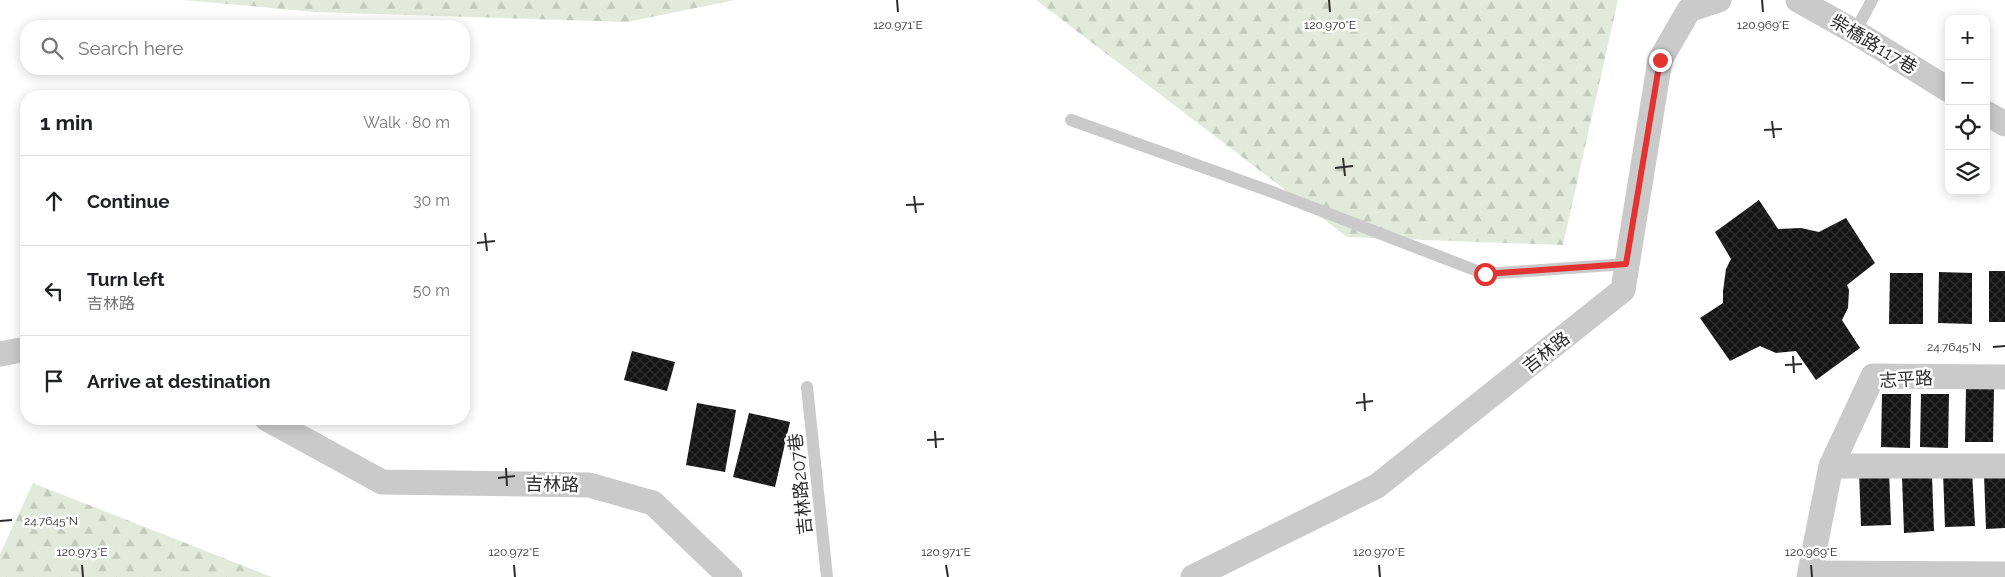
<!DOCTYPE html>
<html lang="en">
<head>
<meta charset="utf-8">
<style>
  :root { --surface:#fff; --page:#f2f2f2; --text:#202124; --muted:#757577; --line:#e0e0e0 }
  body { margin:0; font-family:Raleway,"Noto Sans TC",sans-serif; background:var(--page); color:var(--text) }
  .controls { position:absolute; right:15px; top:15px; display:grid; overflow:hidden; border-radius:10px; box-shadow:0 2px 12px #0003 }
  .controls button { width:45px; height:45px; display:grid; place-items:center; padding:0; border:0; border-bottom:1px solid var(--line); background:var(--surface); color:var(--text); font:25px sans-serif }
  .stop { position:absolute; width:15px; height:15px; margin:-11px; border:4px solid #e23231; border-radius:50%; background:#fff }
  .stop.end { background:#e23231; border-color:#fff; box-shadow:0 1px 5px #0008 }
  .list { margin:0; padding:0; list-style:none }
  h2 { display:flex; justify-content:space-between; align-items:center; height:65px; margin:0; padding:0 20px; font-size:21px }
  h2 small { font-size:16px; font-weight:400; color:var(--muted) }
  .list li { display:grid; grid-template-columns:32px 1fr auto; gap:15px; align-items:center; box-sizing:border-box; height:90px; padding:0 20px; border-top:1px solid var(--line) }
  .list b { display:block; font-size:19px; white-space:nowrap }
  .list p { margin:0; font-size:16px; white-space:nowrap; color:var(--muted) }
  .list em { font-size:16px; font-style:normal; color:var(--muted) }
  .icon { flex:none; width:28px; height:28px; fill:none; stroke:currentColor; stroke-width:2; stroke-linecap:round; stroke-linejoin:round }
  .map { position:relative; flex:none; width:2005px; height:577px; overflow:hidden }
  .search { position:absolute; background:var(--surface); box-shadow:0 2px 12px #0003; left:20px; top:20px; width:450px; height:55px; display:flex; align-items:center; gap:12px; box-sizing:border-box; padding:0 18px; border-radius:20px; color:var(--muted); font-size:19px }
  .panel { position:absolute; background:var(--surface); box-shadow:0 2px 12px #0003; left:20px; top:90px; width:450px; height:335px; border-radius:20px }
  .map>svg:first-child { display:block }
  .forest { fill:url(#forest-firs) }
  .building { fill:url(#building-cross-hatch) }
  .lines { fill:none; stroke-linecap:round; stroke-linejoin:round }
  .service { stroke:#cacaca; stroke-width:12 }
  .pedestrian { stroke:#cacaca; stroke-width:19 }
  .minor { stroke:#cacaca; stroke-width:25 }
  .route { stroke:#e23231; stroke-width:6 }
  .ticks { fill:none; stroke:#2d2d2d; stroke-width:2 }
  .labels { text-anchor:middle; dominant-baseline:central; stroke-width:5; stroke-linejoin:round; paint-order:stroke }
  .street-label { font-size:18px; fill:#2d2d2d; stroke:#fff }
  .ticks-label { font-size:12px; text-anchor:middle; fill:#2d2d2d; stroke:#fff; stroke-width:5; stroke-linejoin:round; paint-order:stroke }
</style>
</head>
<body>
<div class="map">
<svg width="2005" height="577" viewBox="0 0 2005 577">
  <defs>
    <pattern id="forest-firs" width="22" height="20" patternUnits="userSpaceOnUse" patternTransform="scale(1.25)"><rect width="22" height="20" fill="#e2ebdb"/><path d="M5 1l3.5 6h-7zM16 11l3.5 6h-7z" fill="#c2cabc"/></pattern>
    <pattern id="building-cross-hatch" width="8" height="8" patternUnits="userSpaceOnUse" patternTransform="scale(1.25)"><rect width="8" height="8" fill="#141414"/><path d="M0 0l8 8M0 8l8-8" fill="none" stroke="#2e2e2e"/></pattern>
  </defs>
  <rect width="100%" height="100%" fill="#fff"/>
  <g class="forest">
    <path d="M184,0H735L627,22L315,12Z"/>
    <path d="M1036,0H1618L1563,245L1347,237Z"/>
    <path d="M33,483L272,577H0V554Z"/>
  </g>
  <g class="building">
    <path d="M1759,200L1778,229L1801,228L1819,232L1846,218L1875,263L1847,285L1849,290L1848,308L1842,320L1860,348L1816,380L1796,351L1776,353L1760,346L1730,361L1700,318L1723,303V291L1726,269L1731,259L1715,232Z"/>
    <rect x="1989" y="271" width="16" height="51"/>
    <path d="M1939,272L1972,273V324L1938,323Z"/>
    <path d="M1890,273H1923V324H1889Z"/>
    <path d="M632,351L675,362L667,391L624,380Z"/>
    <path d="M1966,389H1994L1993,442H1965Z"/>
    <path d="M1882,394H1911L1910,448L1881,447Z"/>
    <path d="M1921,394H1949L1948,448L1920,447Z"/>
    <path d="M697,403L736,410L725,472L686,465Z"/>
    <path d="M749,413L790,422L775,487L733,477Z"/>
    <path d="M1889,469L1891,525L1861,526L1859,471Z"/>
    <path d="M1972,471L1975,526L1945,527L1943,472Z"/>
    <path d="M2005,473V528L1986,529L1984,474Z"/>
    <path d="M1932,476L1934,531L1904,533L1902,477Z"/>
  </g>
  <g class="lines">
    <g class="service">
      <path d="M1855,32L1872,0"/>
      <path d="M1071,120L1275,193L1485,274L1626,264"/>
      <path d="M807,387L827,577"/>
    </g>
    <path class="pedestrian" d="M1811,570L2005,571"/>
    <g class="minor">
      <path d="M1798,0L1855,32L1949,90"/>
      <path d="M1986,113L2005,124"/>
      <path d="M0,354L26,349"/>
      <path d="M267,419L382,482L589,485L653,503L730,577"/>
      <path d="M1831,466H2005"/>
      <path d="M1193,577L1377,486L1623,290L1660,60L1689,10L1719,0"/>
      <path d="M1809,577L1831,466L1873,376L2005,377"/>
    </g>
  </g>
  <g class="lines">
    <path class="route" d="M1485,274L1626,264L1660,60"/>
  </g>
  <path class="ticks" d="M897,0L898,12M1329,0L1330,12M1762,0L1763,12M1772,121L1774,138M1764,130L1782,129M1343,158L1345,176M1335,168L1353,166M914,196L916,213M906,205L924,204M485,233L487,251M477,243L495,241M1993,347L2005,346M1793,356L1794,373M1785,365L1802,364M1364,393L1365,411M1356,403L1373,401M935,431L936,448M927,440L944,439M506,468L507,486M498,478L515,476M0,521L12,520M82,565L83,577M514,565L515,577M946,565L948,577M1379,565L1380,577M1811,565L1812,577"/>
  <g class="labels">
    <g class="street-label">
      <text transform="translate(1874 44) rotate(31)">柴橋路117巷</text>
      <text transform="translate(1546 352) rotate(-38)">吉林路</text>
      <text transform="translate(1906 379) rotate(-3)">志平路</text>
      <text transform="translate(552 484) rotate(1)">吉林路</text>
      <text transform="translate(800 484) rotate(-96)">吉林路207巷</text>
    </g>
  </g>
  <g class="ticks-label">
    <text x="898" y="29">120.971°E</text>
    <text x="1330" y="29">120.970°E</text>
    <text x="1763" y="29">120.969°E</text>
    <text x="1954" y="351">24.7645°N</text>
    <text x="51" y="525">24.7645°N</text>
    <text x="82" y="556">120.973°E</text>
    <text x="514" y="556">120.972°E</text>
    <text x="946" y="556">120.971°E</text>
    <text x="1379" y="556">120.970°E</text>
    <text x="1811" y="556">120.969°E</text>
  </g>
</svg>
<div class="controls">
<button>+</button>
<button>−</button>
<button><svg class="icon" aria-label="locate" viewBox="0 0 24 24"><circle cx="12" cy="12" r="6"/><path d="M12 2v4M12 18v4M2 12h4M18 12h4"/></svg></button>
<button><svg class="icon" aria-label="layers" viewBox="0 0 24 24"><path d="M12 4l9 5-9 5-9-5zM3 14l9 5 9-5"/></svg></button>
</div>
<div class="stop" style="left:1485px;top:274px"></div>
<div class="stop end" style="left:1660px;top:60px"></div>
<div class="search"><svg class="icon" aria-label="search" viewBox="0 0 24 24"><circle cx="10" cy="10" r="6"/><path d="M15 15l6 6"/></svg>Search here</div>
<section class="panel">
<h2>1 min<small>Walk · 80 m</small></h2>
<ul class="list">
<li><svg class="icon" aria-label="ahead" viewBox="0 0 24 24"><path d="M12 20V5M6 11l6-6 6 6"/></svg><div><b>Continue</b></div><em>30 m</em></li>
<li><svg class="icon" aria-label="left" viewBox="0 0 24 24"><path d="M17 20v-9H6M10 6l-5 5 5 5"/></svg><div><b>Turn left</b><p>吉林路</p></div><em>50 m</em></li>
<li><svg class="icon" aria-label="arrive" viewBox="0 0 24 24"><path d="M6 21V4h12l-3 4 3 4H6"/></svg><div><b>Arrive at destination</b></div></li>
</ul>
</section>
</div>
</body>
</html>
